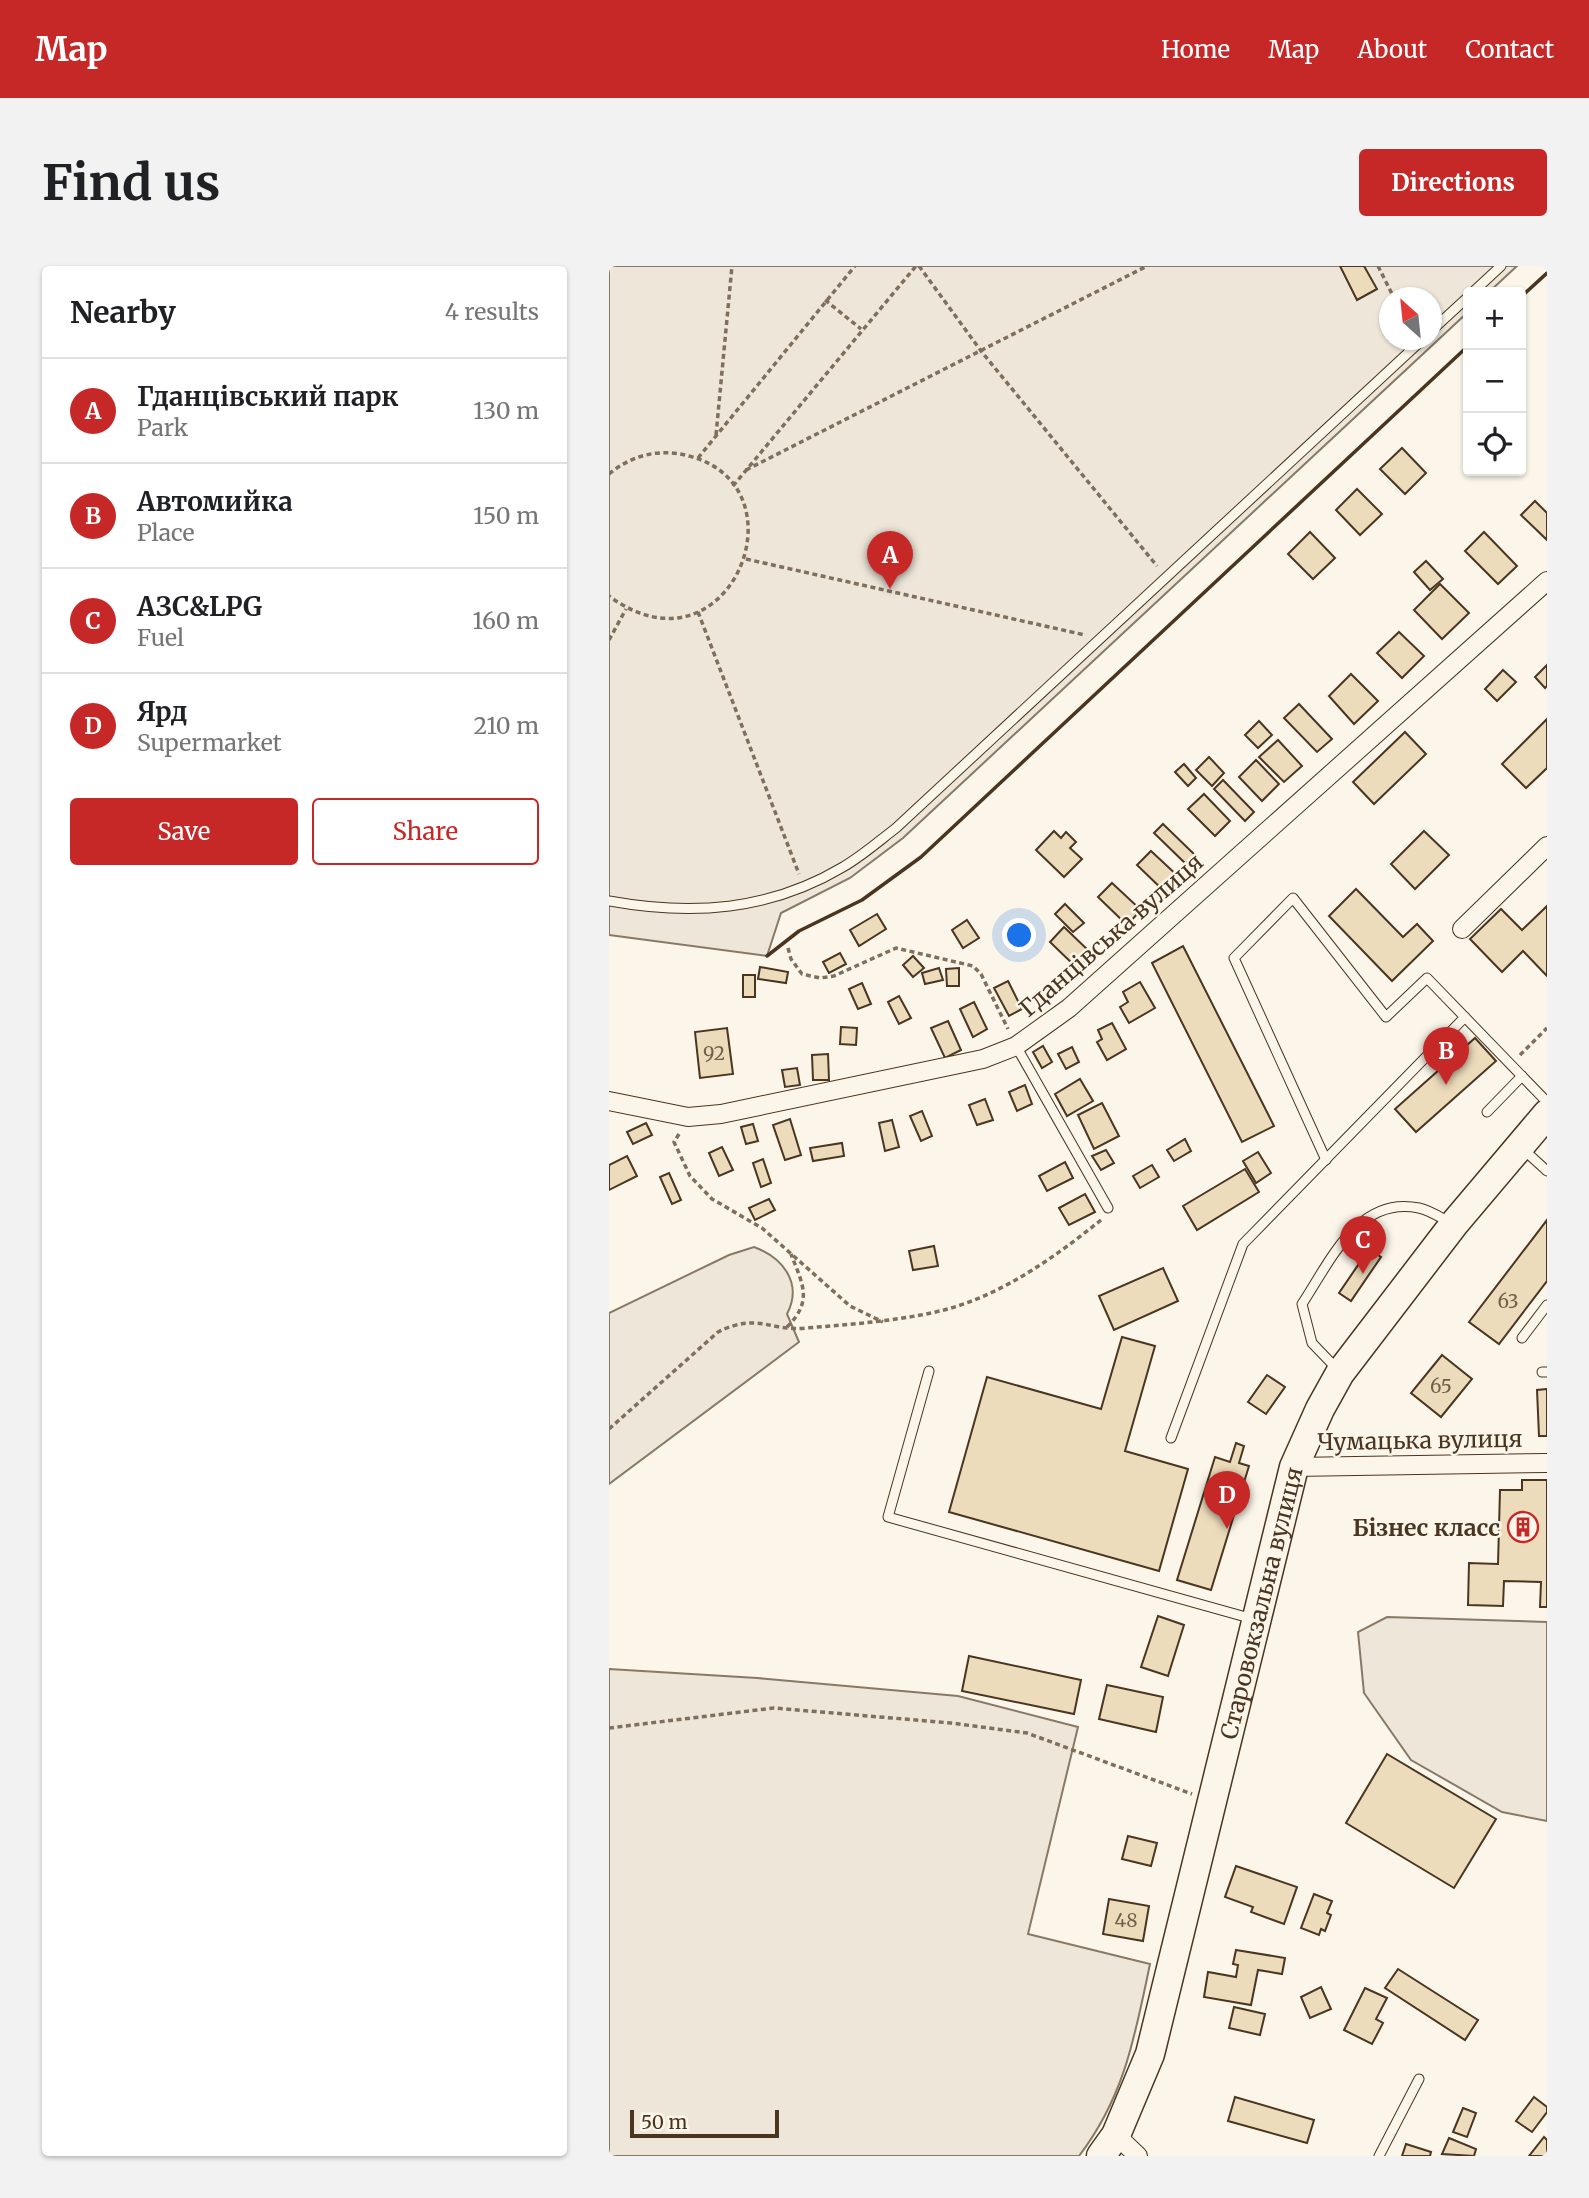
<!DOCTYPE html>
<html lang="en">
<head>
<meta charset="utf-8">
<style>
  :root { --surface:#fff; --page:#f2f2f2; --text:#202124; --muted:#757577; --line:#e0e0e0; --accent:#c62828 }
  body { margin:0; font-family:Merriweather,serif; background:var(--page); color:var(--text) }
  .controls { position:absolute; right:21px; top:21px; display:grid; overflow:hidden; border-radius:7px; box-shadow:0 2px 5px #0004 }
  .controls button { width:63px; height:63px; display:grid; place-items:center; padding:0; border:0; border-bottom:2px solid var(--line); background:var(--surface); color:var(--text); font:35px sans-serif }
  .compass { position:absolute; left:770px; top:21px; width:63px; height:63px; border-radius:50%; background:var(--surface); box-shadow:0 2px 5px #0004; rotate:333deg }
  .scale { position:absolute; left:21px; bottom:18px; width:149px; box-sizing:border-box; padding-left:7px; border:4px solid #4a3520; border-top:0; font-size:19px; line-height:24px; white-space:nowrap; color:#4a3520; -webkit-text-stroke:5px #fbf6e9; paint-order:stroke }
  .you { position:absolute; left:411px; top:670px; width:24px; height:24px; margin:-18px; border:5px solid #fff; border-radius:50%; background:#1a73e8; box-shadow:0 0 0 10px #1a73e833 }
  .badge { display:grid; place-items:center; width:46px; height:46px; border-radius:50%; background:var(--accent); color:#fff; font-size:23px; font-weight:700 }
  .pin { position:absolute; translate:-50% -58px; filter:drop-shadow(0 2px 4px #0008) }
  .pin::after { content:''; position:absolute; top:37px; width:24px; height:21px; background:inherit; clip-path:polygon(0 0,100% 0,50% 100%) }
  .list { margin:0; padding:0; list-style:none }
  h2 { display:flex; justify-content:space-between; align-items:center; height:91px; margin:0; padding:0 28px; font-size:30px }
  h2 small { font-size:23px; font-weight:400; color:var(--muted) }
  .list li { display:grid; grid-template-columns:46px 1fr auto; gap:21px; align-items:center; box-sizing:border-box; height:105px; padding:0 28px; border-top:2px solid var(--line) }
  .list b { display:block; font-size:26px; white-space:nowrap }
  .list p { margin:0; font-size:23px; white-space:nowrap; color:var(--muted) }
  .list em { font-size:23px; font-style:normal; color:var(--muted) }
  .actions { display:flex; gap:14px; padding:21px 28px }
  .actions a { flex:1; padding:16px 0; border:2px solid var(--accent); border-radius:7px; text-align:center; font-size:24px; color:var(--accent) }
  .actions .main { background:var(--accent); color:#fff }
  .icon { flex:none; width:38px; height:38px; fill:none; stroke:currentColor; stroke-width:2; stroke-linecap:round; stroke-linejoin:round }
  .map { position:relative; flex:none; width:938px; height:1890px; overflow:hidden; border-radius:7px }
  header { display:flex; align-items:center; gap:42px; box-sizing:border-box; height:98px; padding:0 35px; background:var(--accent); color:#fff }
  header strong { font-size:33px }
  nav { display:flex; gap:38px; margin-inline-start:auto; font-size:24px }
  .intro { display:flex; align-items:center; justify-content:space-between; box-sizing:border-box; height:168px; padding:0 42px }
  h1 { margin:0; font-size:49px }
  .button { padding:18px 32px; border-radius:7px; background:var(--accent); color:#fff; font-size:24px; font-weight:700 }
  main { display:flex; gap:42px; padding:0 42px }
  aside { flex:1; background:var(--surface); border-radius:7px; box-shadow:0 2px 5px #0004 }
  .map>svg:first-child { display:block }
  .green { fill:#ede6d9; stroke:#887966; stroke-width:2; fill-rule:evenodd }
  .building { fill:#ecdcbc; stroke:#4a3520; stroke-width:2 }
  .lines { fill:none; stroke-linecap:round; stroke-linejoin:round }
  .service-casing { stroke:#4a3520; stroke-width:11 }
  .minor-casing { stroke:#4a3520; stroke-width:20 }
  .primary-casing { stroke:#4a3520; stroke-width:31 }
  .path { stroke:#7f6f5c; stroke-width:3.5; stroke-dasharray:5 3.5; stroke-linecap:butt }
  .service { stroke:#fbf6e9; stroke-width:9 }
  .minor { stroke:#fbf6e9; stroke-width:18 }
  .primary { stroke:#fbf6e9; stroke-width:28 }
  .wall { stroke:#4a3520; stroke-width:3.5 }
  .labels { text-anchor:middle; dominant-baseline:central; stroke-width:5; stroke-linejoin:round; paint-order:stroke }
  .number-label { font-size:19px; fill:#725f47 }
  .street-label { font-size:23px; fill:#4a3520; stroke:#fbf6e9 }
  .poi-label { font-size:23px; font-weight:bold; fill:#4a3520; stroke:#fbf6e9; text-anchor:end }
</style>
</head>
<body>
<header>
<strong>Map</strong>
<nav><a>Home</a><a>Map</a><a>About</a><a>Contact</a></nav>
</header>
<div class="intro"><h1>Find us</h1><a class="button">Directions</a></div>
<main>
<aside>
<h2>Nearby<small>4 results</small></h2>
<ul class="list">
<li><span class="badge">A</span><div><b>Гданцівський парк</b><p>Park</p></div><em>130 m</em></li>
<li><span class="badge">B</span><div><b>Автомийка</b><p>Place</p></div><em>150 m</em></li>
<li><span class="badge">C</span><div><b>АЗС&amp;LPG</b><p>Fuel</p></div><em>160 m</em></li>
<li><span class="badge">D</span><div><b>Ярд</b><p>Supermarket</p></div><em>210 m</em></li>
</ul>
<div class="actions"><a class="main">Save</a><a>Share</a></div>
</aside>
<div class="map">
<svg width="938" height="1890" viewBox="0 0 938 1890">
  <rect width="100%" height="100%" fill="#fbf6e9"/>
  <g class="green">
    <path d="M0,0H908L880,26H859V46L294,572L241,612L172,647L158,690L0,669ZM780,32H822V74H780Z"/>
    <path d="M145,981C174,992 194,1017 178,1048L190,1076L0,1218V1047L120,989Z"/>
    <path d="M778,1351L938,1356V1555L893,1546L802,1494L755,1427L749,1366Z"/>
    <path d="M0,1403L148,1412L349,1430L469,1461L419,1668L541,1698C526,1769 516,1830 470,1890H0Z"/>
  </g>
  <g class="building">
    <path d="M731,0H755L768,23L748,34Z"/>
    <path d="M793,182L817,207L796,228L771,203Z"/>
    <path d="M748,223L773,248L751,269L727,244Z"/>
    <path d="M926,235L938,247V274L912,249Z"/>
    <path d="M701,266L726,292L704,313L679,288Z"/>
    <path d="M875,266L908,300L889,318L856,285Z"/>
    <path d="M817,295L834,313L821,324L805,306Z"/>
    <path d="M831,318L860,347L833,373L805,344Z"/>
    <path d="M790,366L815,390L793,412L768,387Z"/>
    <path d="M938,399V420L936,422L926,411Z"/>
    <path d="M894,404L907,416L888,435L876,423Z"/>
    <path d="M742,408L769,435L745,458L720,430Z"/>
    <path d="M690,438L723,473L708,486L675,452Z"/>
    <path d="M938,453V502L917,522L893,498Z"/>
    <path d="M650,455L663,469L649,482L636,469Z"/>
    <path d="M796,466L817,488L765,538L744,516Z"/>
    <path d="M669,474L693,500L675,516L650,491Z"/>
    <path d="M600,491L615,507L603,520L587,504Z"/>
    <path d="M647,494L670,518L653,535L630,511Z"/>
    <path d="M575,498L587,512L579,520L566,506Z"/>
    <path d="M614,514L645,546L636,555L605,523Z"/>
    <path d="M595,528L621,555L606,570L579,543Z"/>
    <path d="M554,558L586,589L577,598L545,567Z"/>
    <path d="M445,565L452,572L457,566L467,576L461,582L473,593L455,611L427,584Z"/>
    <path d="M815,565L840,589L806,623L782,598Z"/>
    <path d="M542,585L571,612L556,626L528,599Z"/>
    <path d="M503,617L532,644L518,659L489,631Z"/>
    <path d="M747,623L794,671L808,658L824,675L783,715L720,650Z"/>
    <path d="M456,638L475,657L464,666L446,648Z"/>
    <path d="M938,640V710L914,685L893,706L861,673L892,643L913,664Z"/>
    <path d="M268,648L277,663L250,680L241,664Z"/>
    <path d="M358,654L370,672L354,682L343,664Z"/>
    <path d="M455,661L483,688L469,703L441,676Z"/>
    <path d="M574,680L665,860L633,876L543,697Z"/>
    <path d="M231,687L237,698L220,707L214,696Z"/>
    <path d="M304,690L315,702L304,711L294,699Z"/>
    <path d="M151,701L179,706L177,717L149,713Z"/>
    <path d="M330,702L334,714L316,718L313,707Z"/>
    <path d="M350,702V720H338L337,703Z"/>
    <rect x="134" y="709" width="12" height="22"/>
    <path d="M399,715L413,743L400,750L385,722Z"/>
    <path d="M531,716L546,742L520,757L511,741L519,736L514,726Z"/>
    <path d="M253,717L262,738L249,743L240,723Z"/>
    <path d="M290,730L302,752L290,758L279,736Z"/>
    <path d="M365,736L378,763L364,771L351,743Z"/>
    <path d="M339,755L352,784L336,792L322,762Z"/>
    <path d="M503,757L517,783L498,794L488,776L493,773L489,764Z"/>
    <path d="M232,761L248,762L247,779L231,778Z"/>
    <path d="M118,762L124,808L91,812L86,766Z"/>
    <path d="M866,772L887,795L807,866L786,843Z"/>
    <path d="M434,780L443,796L433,802L424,786Z"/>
    <path d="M463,781L470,796L457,803L449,788Z"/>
    <path d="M219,788L220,814H204L203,789Z"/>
    <path d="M188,802L191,819L176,821L173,804Z"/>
    <path d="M471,813L484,835L458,850L446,828Z"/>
    <path d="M416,819L423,838L408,845L400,826Z"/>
    <path d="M376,833L384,854L368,859L360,839Z"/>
    <path d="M493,837L510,870L485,883L469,849Z"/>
    <path d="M313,845L323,870L312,875L301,850Z"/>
    <path d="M181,853L192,889L176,894L164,859Z"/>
    <path d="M283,854L290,881L276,885L270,857Z"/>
    <path d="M37,857L43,869L24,878L18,866Z"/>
    <path d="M144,858L149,875L137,878L132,861Z"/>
    <path d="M576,873L582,885L565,895L558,884Z"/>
    <path d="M233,877L235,890L204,895L201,882Z"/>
    <path d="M113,881L124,904L110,910L100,887Z"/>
    <path d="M497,884L505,897L492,904L483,890Z"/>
    <path d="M649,886L662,907L647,917L634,895Z"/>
    <path d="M18,890L28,910L0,924V899Z"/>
    <path d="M154,893L162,917L152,921L144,897Z"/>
    <path d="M456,896L464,912L438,925L430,910Z"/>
    <path d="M543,899L550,911L531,922L524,910Z"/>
    <path d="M636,903L650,926L588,964L574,940Z"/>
    <path d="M60,907L72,934L63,938L51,911Z"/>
    <path d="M476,928L486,946L460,959L450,942Z"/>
    <path d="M160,933L166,944L146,954L140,942Z"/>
    <path d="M938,954V1015L890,1078L860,1056Z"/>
    <path d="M325,980L329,1000L304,1004L300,985Z"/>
    <path d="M760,983L772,991L742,1035L730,1027Z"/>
    <path d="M554,1002L569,1035L505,1064L490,1030Z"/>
    <path d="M513,1071L546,1080L516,1185L579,1203L550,1305L340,1246L378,1111L492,1143Z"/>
    <path d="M833,1089L863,1113L832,1151L802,1127Z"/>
    <path d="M658,1109L676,1121L657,1148L639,1136Z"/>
    <path d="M938,1123V1170H930L928,1124Z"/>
    <path d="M627,1177L635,1180L630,1197L640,1200L602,1324L568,1314L606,1191L621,1196Z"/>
    <path d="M913,1214H938V1341H931L932,1316L895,1315L894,1340L859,1339L860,1297L889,1298L891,1224H913Z"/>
    <path d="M549,1350L575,1359L559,1410L532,1401Z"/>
    <path d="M360,1390L472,1414L465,1448L353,1425Z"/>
    <path d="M498,1419L554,1431L547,1466L490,1453Z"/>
    <path d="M778,1488L887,1553L845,1622L737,1557Z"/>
    <path d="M519,1570L548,1577L542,1600L513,1593Z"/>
    <path d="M627,1600L688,1621L675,1658L642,1646L644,1641L616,1631Z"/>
    <path d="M705,1628L723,1635L718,1647L722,1649L716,1665L712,1663L710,1669L692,1662Z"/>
    <path d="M500,1633L540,1640L534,1675L494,1668Z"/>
    <path d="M627,1684L676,1692L673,1708L649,1704L642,1739L595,1731L599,1706L627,1711L629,1699L624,1698Z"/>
    <path d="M789,1703L869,1754L856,1774L776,1722Z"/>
    <path d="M712,1721L722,1743L701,1752L692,1731Z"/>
    <path d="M756,1722L778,1732L767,1753L774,1757L763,1778L735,1764Z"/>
    <path d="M625,1741L656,1748L651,1769L620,1762Z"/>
    <path d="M626,1831L705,1854L698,1877L619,1855Z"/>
    <path d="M925,1831L938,1841V1846L923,1866L907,1855Z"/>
    <path d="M854,1842L867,1847L858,1871L844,1866Z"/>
    <path d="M935,1871L938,1874V1890H920Z"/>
    <path d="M840,1872L867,1883L865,1890L833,1888Z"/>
    <path d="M797,1878L822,1886L821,1890H793Z"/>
  </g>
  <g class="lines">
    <g class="service-casing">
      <g id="service">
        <path d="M864,26L892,0"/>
        <path d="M822,65L859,31"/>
        <path d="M0,635C83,650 160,645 234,601C253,590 270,575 287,562L813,74"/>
        <path d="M407,780L499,942"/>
        <path d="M878,846L913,810"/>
        <path d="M914,883L938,905"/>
        <path d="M717,894L625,692L684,632L777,751L818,712L938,836"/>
        <path d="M913,1072L938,1039"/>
        <path d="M728,1103L703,1077L693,1038C721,996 749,929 810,942C820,944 831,951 840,956"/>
        <path d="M320,1105L279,1251L644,1353"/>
        <path d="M933,1106H938"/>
        <path d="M562,1172L634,978L856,751"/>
        <path d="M770,1890L810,1813"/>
      </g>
    </g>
    <g class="minor-casing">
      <g id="minor">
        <path d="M853,663L938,580"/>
        <path d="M0,835L79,851L112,848L374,793L407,780L460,742L938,315"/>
        <path d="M685,1201L938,1197"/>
        <path d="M507,1869L529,1890"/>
      </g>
    </g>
    <g class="primary-casing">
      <g id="primary">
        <path id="s1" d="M492,1890L507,1869L541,1788L685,1201L711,1143L731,1107L845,958L938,848"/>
      </g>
    </g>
    <g class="path">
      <path d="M310,0L372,85L548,300"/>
      <path d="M769,0L785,32"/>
      <path d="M216,34L252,63"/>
      <path d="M107,169L123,0"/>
      <path d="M89,192L246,0"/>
      <path d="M137,204L538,0"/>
      <path d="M0,208C23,189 50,182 80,190C200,221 119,418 0,330"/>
      <path d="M124,220L307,0"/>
      <path d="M137,293L476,369"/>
      <path d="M89,346L190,608"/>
      <path d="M0,374L17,343"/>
      <path d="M179,682L182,693L193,708L211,712L225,710L287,682L364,700L372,708L399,763"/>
      <path d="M911,789L938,762"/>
      <path d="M70,868L65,876L81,910L103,933L153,962L241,1040L274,1056"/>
      <path d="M178,1061C204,1035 194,1019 182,988"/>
      <path d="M0,1163L109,1066C149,1046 162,1066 197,1062C244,1058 290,1055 335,1044C393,1029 446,991 492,954"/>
      <path d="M0,1462L165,1442L342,1457L418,1467L583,1528"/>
    </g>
    <use href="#service" class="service"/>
    <use href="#minor" class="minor"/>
    <use href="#primary" class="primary"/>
    <g class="wall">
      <path d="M912,31L938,7"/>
      <path d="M158,690L190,665L253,634L312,591L859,80"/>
    </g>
  </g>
  <defs>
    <g id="building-ring" transform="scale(1.575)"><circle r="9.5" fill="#fbf6e9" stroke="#c62828" stroke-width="1.5"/><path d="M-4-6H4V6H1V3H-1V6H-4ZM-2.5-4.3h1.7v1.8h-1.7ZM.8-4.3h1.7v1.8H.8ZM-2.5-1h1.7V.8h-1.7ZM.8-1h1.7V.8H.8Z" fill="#c62828"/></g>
  </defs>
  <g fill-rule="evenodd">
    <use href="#building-ring" x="914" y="1261"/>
  </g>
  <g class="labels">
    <g class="number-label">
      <text x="105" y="787">92</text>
      <text x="899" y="1035">63</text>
      <text x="832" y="1120">65</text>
      <text x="517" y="1654">48</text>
    </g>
    <g class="street-label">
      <text transform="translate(502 669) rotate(-41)">Гданцівська вулиця</text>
      <text transform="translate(811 1174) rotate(-1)">Чумацька вулиця</text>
      <text stroke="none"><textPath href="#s1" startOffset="578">Старовокзальна вулиця</textPath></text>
    </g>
    <g class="poi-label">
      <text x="891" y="1261">Бізнес класс</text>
    </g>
  </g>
</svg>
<div class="controls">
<button>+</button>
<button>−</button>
<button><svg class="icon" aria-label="locate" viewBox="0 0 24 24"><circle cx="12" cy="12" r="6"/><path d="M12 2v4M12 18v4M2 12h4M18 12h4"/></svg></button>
</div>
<svg class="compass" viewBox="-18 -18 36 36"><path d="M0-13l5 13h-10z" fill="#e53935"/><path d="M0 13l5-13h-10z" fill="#757577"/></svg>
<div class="scale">50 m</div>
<div class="you"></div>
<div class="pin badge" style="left:281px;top:323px">A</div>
<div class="pin badge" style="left:837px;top:819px">B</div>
<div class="pin badge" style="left:754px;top:1008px">C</div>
<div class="pin badge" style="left:618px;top:1263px">D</div>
</div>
</main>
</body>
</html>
